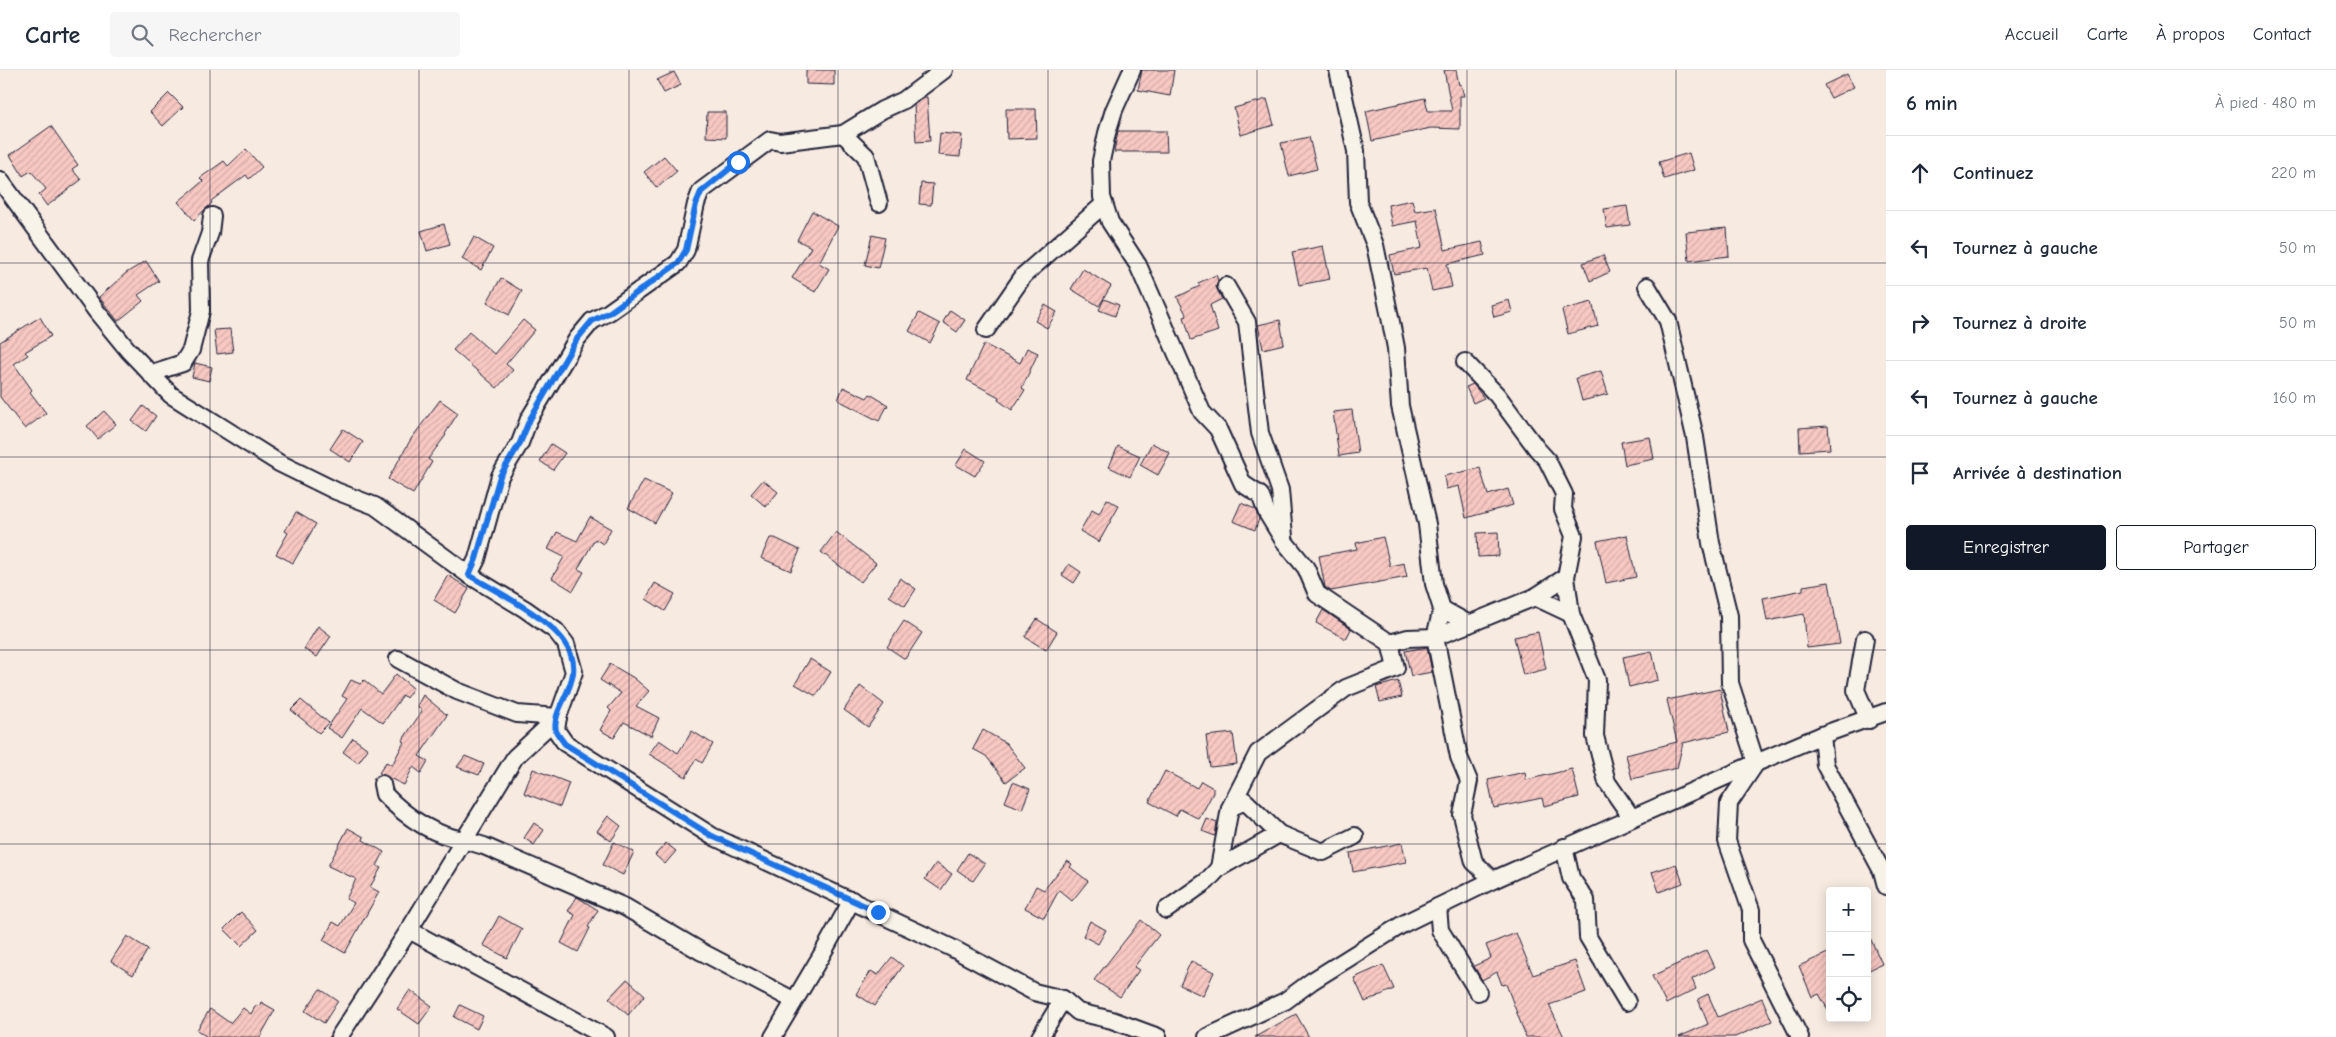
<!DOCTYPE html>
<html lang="fr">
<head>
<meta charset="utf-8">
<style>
  :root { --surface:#fff; --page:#f6f6f7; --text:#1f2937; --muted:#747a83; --line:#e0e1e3; --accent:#111827 }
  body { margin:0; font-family:"Comic Neue",sans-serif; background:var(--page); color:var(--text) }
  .controls { position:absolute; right:15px; bottom:15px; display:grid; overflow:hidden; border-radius:5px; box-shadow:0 2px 12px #0003 }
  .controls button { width:45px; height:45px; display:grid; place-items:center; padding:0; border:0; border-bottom:1px solid var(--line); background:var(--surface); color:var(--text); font:25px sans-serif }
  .stop { position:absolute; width:15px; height:15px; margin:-11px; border:4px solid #1a73e8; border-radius:50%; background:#fff }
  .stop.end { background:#1a73e8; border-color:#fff; box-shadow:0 1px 5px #0008 }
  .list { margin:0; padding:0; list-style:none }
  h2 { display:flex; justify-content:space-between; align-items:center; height:65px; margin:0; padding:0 20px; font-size:21px }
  h2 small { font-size:16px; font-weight:400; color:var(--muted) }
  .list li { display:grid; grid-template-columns:32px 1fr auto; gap:15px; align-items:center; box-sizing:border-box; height:75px; padding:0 20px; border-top:1px solid var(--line) }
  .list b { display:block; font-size:19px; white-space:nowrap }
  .list em { font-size:16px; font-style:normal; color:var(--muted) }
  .actions { display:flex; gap:10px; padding:15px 20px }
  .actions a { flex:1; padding:11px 0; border:1px solid var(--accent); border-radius:5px; text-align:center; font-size:18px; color:var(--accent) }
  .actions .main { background:var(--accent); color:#fff }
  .icon { flex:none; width:28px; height:28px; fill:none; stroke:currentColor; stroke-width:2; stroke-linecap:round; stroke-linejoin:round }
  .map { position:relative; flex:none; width:1886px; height:967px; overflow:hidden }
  header { display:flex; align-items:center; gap:30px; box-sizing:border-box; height:70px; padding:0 25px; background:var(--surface); border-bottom:1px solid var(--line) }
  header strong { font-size:24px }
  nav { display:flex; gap:28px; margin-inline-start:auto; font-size:18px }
  .search { width:350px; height:45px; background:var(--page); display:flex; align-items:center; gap:12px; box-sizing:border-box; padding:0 18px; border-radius:5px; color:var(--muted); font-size:19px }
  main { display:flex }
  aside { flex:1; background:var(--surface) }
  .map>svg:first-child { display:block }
  .building { fill:url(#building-hatch); stroke:#22223b }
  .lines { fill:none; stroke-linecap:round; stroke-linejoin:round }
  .minor-casing { stroke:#22223b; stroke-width:20 }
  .minor { stroke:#f7f3e8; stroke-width:16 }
  .route { stroke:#1a73e8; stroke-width:6 }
  .grid { fill:none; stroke:#22223b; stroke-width:1; stroke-opacity:0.55 }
</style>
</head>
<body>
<header>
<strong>Carte</strong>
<div class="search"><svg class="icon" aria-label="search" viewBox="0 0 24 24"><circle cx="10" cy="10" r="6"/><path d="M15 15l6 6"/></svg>Rechercher</div>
<nav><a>Accueil</a><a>Carte</a><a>À propos</a><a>Contact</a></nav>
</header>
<main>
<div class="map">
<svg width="1886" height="967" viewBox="0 0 1886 967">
  <defs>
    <pattern id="building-hatch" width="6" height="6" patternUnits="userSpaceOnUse" patternTransform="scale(1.25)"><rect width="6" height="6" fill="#f8c8c2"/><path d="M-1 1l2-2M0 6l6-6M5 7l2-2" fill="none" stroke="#d4aca8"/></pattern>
  </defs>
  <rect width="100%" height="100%" fill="#f7eae0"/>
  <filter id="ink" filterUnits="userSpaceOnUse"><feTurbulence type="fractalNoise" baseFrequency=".02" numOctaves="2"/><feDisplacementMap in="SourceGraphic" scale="10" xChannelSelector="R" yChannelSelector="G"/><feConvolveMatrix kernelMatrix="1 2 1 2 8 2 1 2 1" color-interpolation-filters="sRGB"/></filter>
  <g filter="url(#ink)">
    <g class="building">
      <path d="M806,0H834V15L806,14Z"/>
      <path d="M1142,0H1174L1170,26L1138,20Z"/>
      <path d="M1444,0H1456L1459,15L1461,14L1464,26H1460V59L1431,58L1372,71L1366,41L1425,28L1428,41H1452Z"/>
      <path d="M674,2L681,15L664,23L657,10Z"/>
      <path d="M1847,4L1854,17L1831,28L1824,15Z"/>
      <path d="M169,23L183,37L163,56L150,42Z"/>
      <path d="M924,27H927L930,71L916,72L914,35Z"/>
      <path d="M1267,29L1274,55L1241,65L1234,38Z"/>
      <path d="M1006,39H1036L1037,68L1007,69Z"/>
      <path d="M707,42H726V68L706,67Z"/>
      <path d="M51,56L78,95L72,99L81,110L47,136L39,125L46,119L31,101L23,106L10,85Z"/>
      <path d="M1118,61H1166L1167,82H1114Z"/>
      <path d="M940,63L962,65L960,87L938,85Z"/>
      <path d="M1309,67L1317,99L1289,106L1281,73Z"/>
      <path d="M246,79L262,97L249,109L246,105L211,131L212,133L194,150L178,132L203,111L200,108L224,91L228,96Z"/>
      <path d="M1689,83L1694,100L1664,109L1659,92Z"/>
      <path d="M664,86L677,101L657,118L644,102Z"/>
      <path d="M921,113L933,114L931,135L919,134Z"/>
      <path d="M1412,130L1415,141L1436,138L1445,180L1482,172L1485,185L1447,194L1452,217L1432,221L1427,198L1394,204L1390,185L1422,178L1417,151L1392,156L1388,135Z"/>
      <path d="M1627,136L1630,155L1607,158L1604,139Z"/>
      <path d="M812,141L838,156L819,193L829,199L815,222L792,208L811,177L797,170Z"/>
      <path d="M444,154L450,174L427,181L421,161Z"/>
      <path d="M1727,158L1729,186L1689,191L1686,162Z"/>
      <path d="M872,165L885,168L878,198L865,195Z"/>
      <path d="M474,167L493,178L481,200L462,189Z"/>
      <path d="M1323,176L1330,209L1299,215L1292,182Z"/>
      <path d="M1603,185L1610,202L1590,211L1583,193Z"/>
      <path d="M146,191L159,211L138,225L143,231L118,251L99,227L126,203Z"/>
      <path d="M1083,199L1111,216L1099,236L1071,219Z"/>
      <path d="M1216,205L1218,210L1216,217L1222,229L1210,235L1218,261L1191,270L1184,247L1187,246L1177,227L1200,216L1198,213Z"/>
      <path d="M501,208L522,221L509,245L487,232Z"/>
      <path d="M1104,229L1119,235L1115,246L1099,240Z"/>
      <path d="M1509,230L1512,242L1494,247L1491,235Z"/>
      <path d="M1592,232L1598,256L1568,264L1562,240Z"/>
      <path d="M1045,235L1057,242L1047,258L1035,251Z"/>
      <path d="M950,240L965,250L957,262L943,252Z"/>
      <path d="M919,243L940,254L930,273L909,261Z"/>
      <path d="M40,247L51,266L25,282L28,285L14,294L32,320L30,322L46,343L25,359L0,327V272Z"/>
      <path d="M523,250L535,260L506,294L513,300L497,318L453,280L469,262L494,284Z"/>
      <path d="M1280,250L1284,274L1263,279L1258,255Z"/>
      <path d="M230,259L233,282L217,284L214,260Z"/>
      <path d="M984,274L1020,293L1027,278L1038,283L1022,318L1025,320L1012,340L998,330L999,327L967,310Z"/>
      <path d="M195,293L212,297L209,311L192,307Z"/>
      <path d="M1601,301L1608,324L1582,331L1576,308Z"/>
      <path d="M1473,314L1484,328L1473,333L1466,317Z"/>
      <path d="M843,317L867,328L870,324L888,335L879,351L838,330Z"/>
      <path d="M440,330L458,343L445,364L446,365L428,389L432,392L413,424L388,409L411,369Z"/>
      <path d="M143,336L156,346L146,361L132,351Z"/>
      <path d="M1352,340L1358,383L1339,386L1333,342Z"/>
      <path d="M104,341L116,354L98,369L87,356Z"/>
      <path d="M1828,356L1830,379L1800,381L1799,358Z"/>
      <path d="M343,359L363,372L350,392L330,379Z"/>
      <path d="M1650,367L1654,389L1625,395L1621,372Z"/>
      <path d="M1152,373L1170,383L1158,405L1140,395Z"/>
      <path d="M551,374L565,383L553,400L540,391Z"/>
      <path d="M1118,376L1140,386L1130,407L1109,397Z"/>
      <path d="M966,379L985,391L975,406L956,395Z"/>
      <path d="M1480,398L1488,425L1508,419L1513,435L1466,448L1459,416L1446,419L1444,406Z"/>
      <path d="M644,410L672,423L655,453L628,438Z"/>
      <path d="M763,410L778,422L766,437L751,424Z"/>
      <path d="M1107,429L1119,436L1099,472L1080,461L1092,440L1099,444Z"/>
      <path d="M1241,433L1255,439L1259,449L1255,460L1233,451Z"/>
      <path d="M296,442L316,454L293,493L276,484L288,463L285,461Z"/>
      <path d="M590,447L611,459L603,474L595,469L578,499L584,502L573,521L552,508L564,487L548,479L557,462L577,471Z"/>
      <path d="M836,462L876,493L861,512L821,482Z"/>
      <path d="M1498,462L1499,486L1478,487L1477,463Z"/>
      <path d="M1627,465L1636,507L1606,513L1597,471Z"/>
      <path d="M1383,467L1390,496L1404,493L1407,507L1331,521L1325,517L1319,486L1357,479L1356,473Z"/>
      <path d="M770,468H775L800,480L791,501L761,488Z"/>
      <path d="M1069,494L1081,502L1074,513L1062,505Z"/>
      <path d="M448,505L469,519L455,543L434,530Z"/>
      <path d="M900,508L916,519L905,536L889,526Z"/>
      <path d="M1829,512L1840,574L1807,578L1804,544L1767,551L1763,528L1803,520V516Z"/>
      <path d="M655,513L675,524L665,541L646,529Z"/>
      <path d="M1323,540L1351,559L1346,569L1316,553Z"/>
      <path d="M1037,549L1057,562L1046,580L1025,567Z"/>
      <path d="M904,551L922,563L905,589L887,577Z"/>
      <path d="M318,556L331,566L317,587L304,579Z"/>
      <path d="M1538,562L1546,599L1523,605L1514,567Z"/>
      <path d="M1427,577L1432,602L1411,606L1405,581Z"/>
      <path d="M1652,581L1658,610L1629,617L1623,587Z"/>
      <path d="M810,589L831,602L816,626L795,614Z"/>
      <path d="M610,594L634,608L649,621L636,636L659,648L651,666L624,652L614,668L600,660L611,641L608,638L621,623L600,610Z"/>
      <path d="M396,604L413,618L406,628L403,625L383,653L362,638L342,668L327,658L347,629L342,626L351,610L360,614L364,610L381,624Z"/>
      <path d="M1398,611L1402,627L1380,632L1376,617Z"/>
      <path d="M860,616L884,634L868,657L844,640Z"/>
      <path d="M1720,619L1729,662L1683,673L1677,698L1632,709L1626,685L1677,672L1667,630Z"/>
      <path d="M423,625L447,645L419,686L428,691L421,703L413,697L404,715L379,703L386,692L392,695L404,672L402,671L422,641L417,636Z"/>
      <path d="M301,630L329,653L319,663L291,640Z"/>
      <path d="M983,660L1006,673L1025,698L1006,712L986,686L973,679Z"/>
      <path d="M692,661L713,674L702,693L696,689L686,707L649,684L659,670L678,683Z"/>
      <path d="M1233,663L1237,694L1210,697L1206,666Z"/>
      <path d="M353,668L368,679L358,693L343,682Z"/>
      <path d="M465,686L484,694L479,705L457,697Z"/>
      <path d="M533,699L569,713L560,737L524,723Z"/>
      <path d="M1572,699L1579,727L1544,736L1542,728L1494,738L1488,710L1525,702L1526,710Z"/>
      <path d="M1165,701L1197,718L1201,711L1213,718V723L1199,749L1180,739L1176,746L1149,732Z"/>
      <path d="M1013,712L1030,719L1022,739L1005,732Z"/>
      <path d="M608,746L621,756L611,771L597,761Z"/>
      <path d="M1207,749L1217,753L1215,766L1202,761Z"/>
      <path d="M534,753L544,760L534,775L524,768Z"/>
      <path d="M348,758L364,767L363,770L384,782L377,796L381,798L370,817L379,822L345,883L323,870L333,852L340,856L354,833L346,829L356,809L328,796Z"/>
      <path d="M614,772L634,782L623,805L603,795Z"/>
      <path d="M666,773L676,781L665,794L655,785Z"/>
      <path d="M1402,773L1406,792L1353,802L1350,783Z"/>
      <path d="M968,783L985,794L973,811L957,800Z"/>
      <path d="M1067,791L1072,794L1070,797L1088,811L1072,831L1059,820L1044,848L1025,838L1036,816L1044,820Z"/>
      <path d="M936,793L952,804L941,820L925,809Z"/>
      <path d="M1676,794L1683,813L1659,822L1652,802Z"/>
      <path d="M577,827L598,840L588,857L590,858L578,882L561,873L575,845L568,841Z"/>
      <path d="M241,842L258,860L241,876L224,859Z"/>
      <path d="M499,846L522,859L507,888L483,875Z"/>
      <path d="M1141,850L1159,865L1134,897L1139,900L1120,927L1094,910Z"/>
      <path d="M1090,851L1106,860L1098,874L1083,866Z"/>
      <path d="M1867,861L1882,894L1867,901Z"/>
      <path d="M1516,863L1533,905L1575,891L1586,922L1549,935L1564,967H1526L1506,914L1502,915L1497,902L1482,910L1474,896L1491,888L1486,875Z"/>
      <path d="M127,866L148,879L133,905L111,891Z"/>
      <path d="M1707,880L1715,897L1692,909L1696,919L1666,934L1652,906Z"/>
      <path d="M1830,882V943L1819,924L1812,927L1799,896Z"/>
      <path d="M892,887L903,896L875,936L856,924L871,901L878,905Z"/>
      <path d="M1191,891L1214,902L1203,926L1180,915Z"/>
      <path d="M1383,895L1394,919L1365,932L1354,908Z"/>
      <path d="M627,909L645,925L628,945L609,928Z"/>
      <path d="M320,919L338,931L324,953L305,941Z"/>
      <path d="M410,920L432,936L419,954L397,939Z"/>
      <path d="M1708,924L1718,947L1762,928L1772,951L1735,967H1679L1708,954L1698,929Z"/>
      <path d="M261,932L275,940L260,967H207L197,960L210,939L230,953L243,938L251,944L256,935L259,937Z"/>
      <path d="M460,935L483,946L477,959L454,947Z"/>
      <path d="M1296,944L1309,967H1255Z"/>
    </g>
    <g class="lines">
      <g class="minor-casing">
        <g id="minor">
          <path d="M1132,0L1114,40L1107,63L1101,91L1102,127L1110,152L1138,195L1202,342L1218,359L1243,414L1260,425L1267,443L1284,471L1306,498L1317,524L1390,573L1408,568L1435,567L1469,554"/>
          <path d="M1338,0L1356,81L1358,132L1375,175L1391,252L1396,278L1400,336L1427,454L1434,514L1442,539L1435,567L1459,687L1469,711L1462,745L1474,792L1493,810"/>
          <path d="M843,64L866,86L879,133"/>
          <path d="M0,110L97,242L128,280L171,325L279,393L336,421L375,436L469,505L525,539L556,561L566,574L574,602L558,647L556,660L565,673L712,766L950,877L1034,922L1063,929L1078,942L1112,950L1158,967"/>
          <path d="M1226,216L1247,252L1260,363L1280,420L1284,467"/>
          <path d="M1647,216L1668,251L1695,367L1711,473L1729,546L1730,613L1756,693L1729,733L1727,771L1751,840V870L1800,967"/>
          <path d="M986,260L1024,205L1104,134"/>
          <path d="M1465,292L1497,325L1537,379L1547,390L1564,424L1563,439L1574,466L1566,507L1571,544L1597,610L1595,666L1607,712L1632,748"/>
          <path d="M152,306L158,301L183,293L191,280L201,241L200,191L210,163L212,146"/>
          <path d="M469,505L477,489L500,406L520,373L529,349L577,269L592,251L609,242L678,193L686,180L696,134L701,121L770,70L780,72L843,64L882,40L904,30L944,0"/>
          <path d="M1535,527L1571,544"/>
          <path d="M1442,539L1469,554L1535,527L1566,507"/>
          <path d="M1865,569L1856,620L1869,650"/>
          <path d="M398,589L457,621L517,644L558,647"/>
          <path d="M1822,665L1825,695L1882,801L1886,816"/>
          <path d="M382,714L384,724C406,747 432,765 464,770L515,687L558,647"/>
          <path d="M1230,738L1245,731L1279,764"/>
          <path d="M1564,777L1571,808L1586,830L1588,867L1627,932"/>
          <path d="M1219,798L1230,738L1258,683L1346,618L1396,598L1390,573"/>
          <path d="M1438,837L1440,860L1478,922"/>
          <path d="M1166,840L1207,811L1219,798L1279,764L1323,782L1355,766"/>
          <path d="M409,860L606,967"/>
          <path d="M339,967L409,860L464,770L484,776L625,837L702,882L793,930"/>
          <path d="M773,967L821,886L852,830"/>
          <path d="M1040,967L1063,929"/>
          <path d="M1207,967L1285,931L1312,911L1403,854L1493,810L1756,693L1822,665L1886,642"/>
        </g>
      </g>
      <use href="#minor" class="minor"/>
    </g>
  </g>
  <g class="lines" filter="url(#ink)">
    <path class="route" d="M738,92L701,122L696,134L686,180L678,193L610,242L592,251L577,269L530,349L520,373L500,406L476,489L469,505C497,522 548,547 565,573C590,610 550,635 556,661C558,665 562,670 565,674L712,766L878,842"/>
  </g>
  <path class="grid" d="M210,0V967M419,0V967M629,0V967M838,0V967M1048,0V967M1257,0V967M1467,0V967M1676,0V967M0,193H1886M0,387H1886M0,580H1886M0,774H1886"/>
</svg>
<div class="controls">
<button>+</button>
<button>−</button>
<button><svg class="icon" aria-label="locate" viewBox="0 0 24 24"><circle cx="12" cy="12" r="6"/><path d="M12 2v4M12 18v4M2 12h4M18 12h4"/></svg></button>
</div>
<div class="stop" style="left:738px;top:92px"></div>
<div class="stop end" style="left:878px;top:842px"></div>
</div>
<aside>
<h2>6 min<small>À pied · 480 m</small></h2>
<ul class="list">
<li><svg class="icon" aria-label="ahead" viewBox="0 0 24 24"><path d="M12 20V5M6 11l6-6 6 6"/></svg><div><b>Continuez</b></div><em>220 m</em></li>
<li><svg class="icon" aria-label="left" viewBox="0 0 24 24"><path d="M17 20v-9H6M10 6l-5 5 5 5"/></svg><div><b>Tournez à gauche</b></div><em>50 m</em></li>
<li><svg class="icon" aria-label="right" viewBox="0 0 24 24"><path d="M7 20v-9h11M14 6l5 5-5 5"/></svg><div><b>Tournez à droite</b></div><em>50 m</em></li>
<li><svg class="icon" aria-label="left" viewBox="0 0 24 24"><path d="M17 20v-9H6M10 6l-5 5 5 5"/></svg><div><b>Tournez à gauche</b></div><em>160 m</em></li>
<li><svg class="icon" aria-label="arrive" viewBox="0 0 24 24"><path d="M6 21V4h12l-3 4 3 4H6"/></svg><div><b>Arrivée à destination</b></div></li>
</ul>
<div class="actions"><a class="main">Enregistrer</a><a>Partager</a></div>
</aside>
</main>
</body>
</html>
